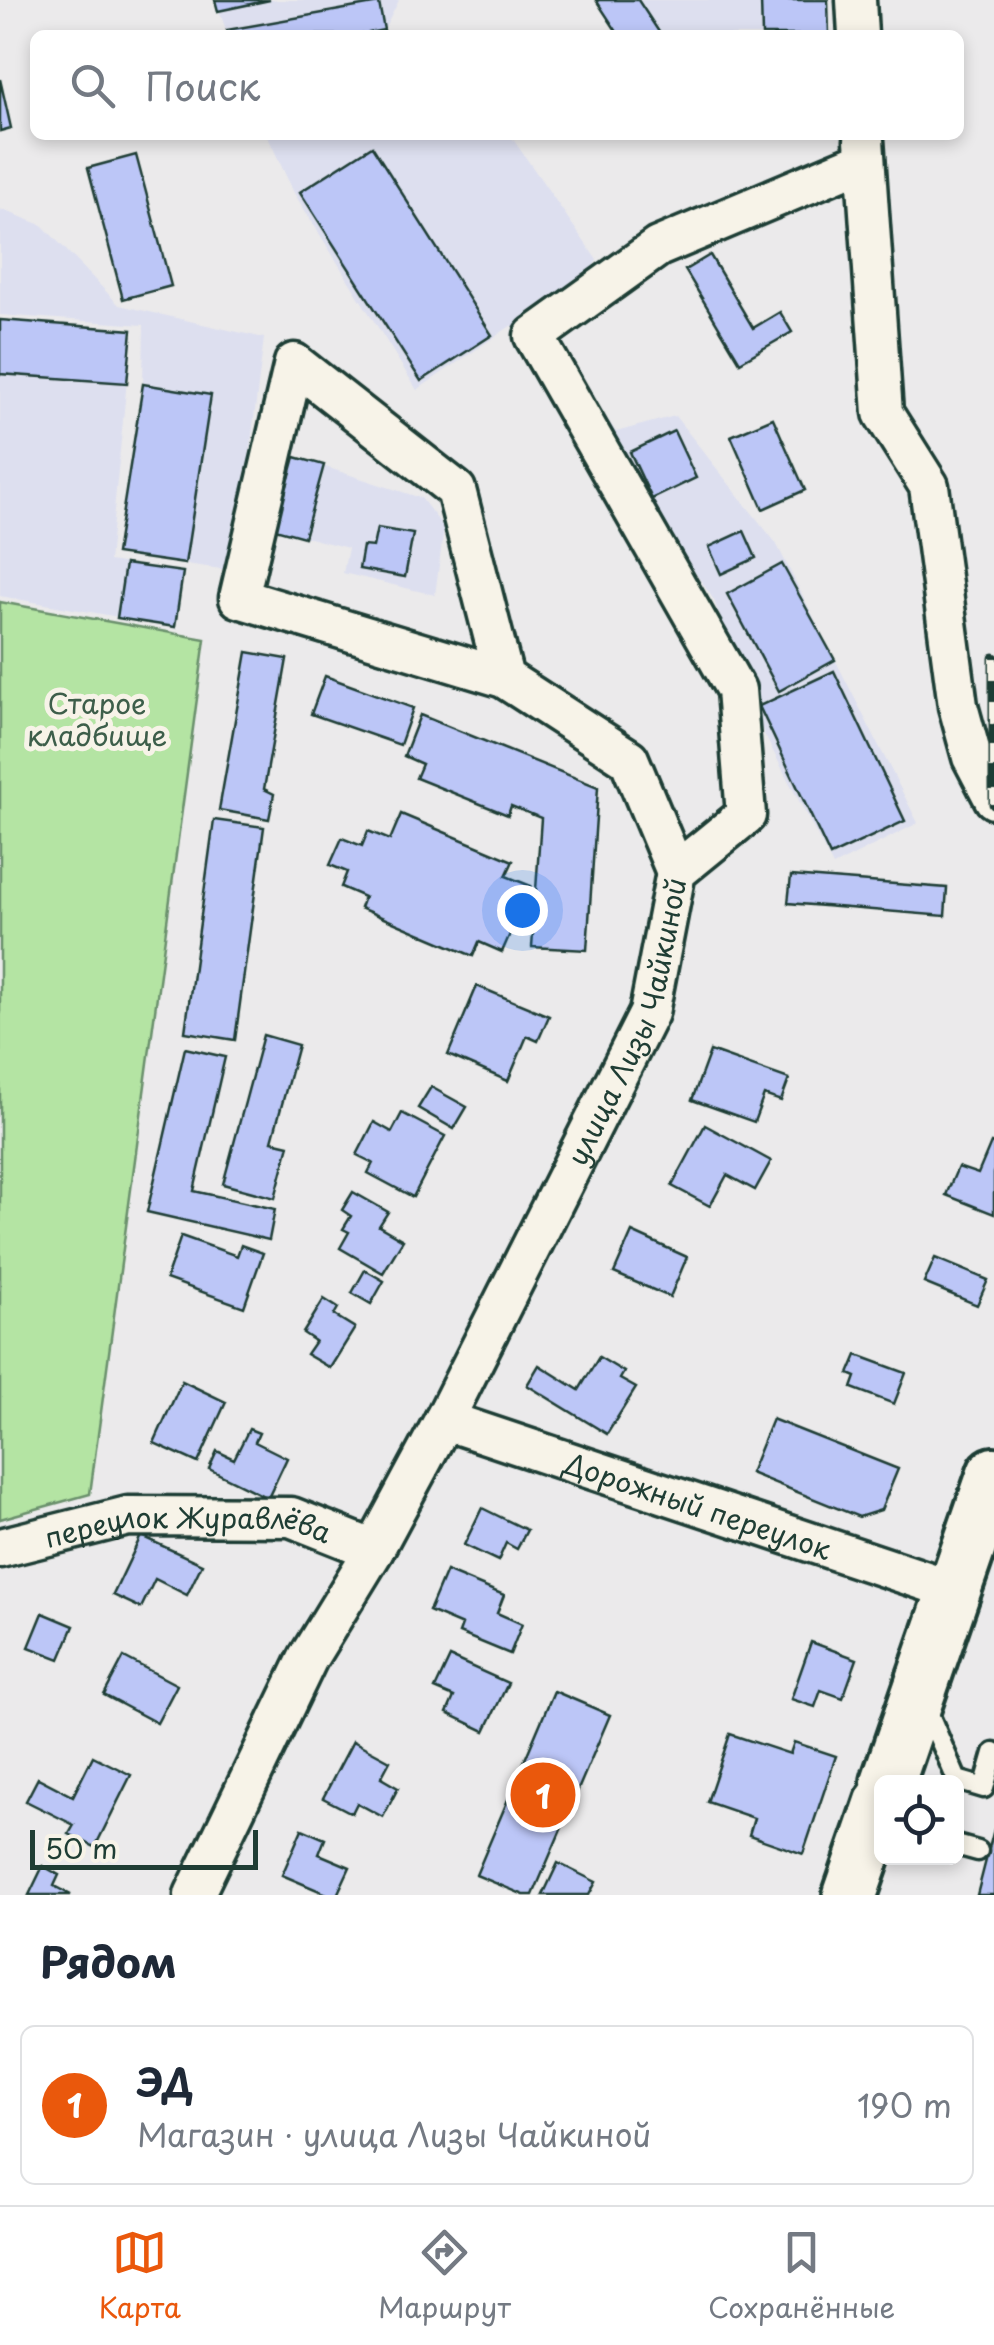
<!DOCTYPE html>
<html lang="ru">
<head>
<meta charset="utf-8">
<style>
  :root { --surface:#fff; --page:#f6f6f7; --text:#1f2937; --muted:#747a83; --line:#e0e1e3; --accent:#ea580c }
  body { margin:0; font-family:"Playpen Sans",sans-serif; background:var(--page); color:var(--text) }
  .controls { position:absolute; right:30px; bottom:30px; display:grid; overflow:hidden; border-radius:15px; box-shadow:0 5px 15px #0003 }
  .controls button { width:90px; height:90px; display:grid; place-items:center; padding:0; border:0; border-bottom:2px solid var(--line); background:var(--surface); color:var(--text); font:50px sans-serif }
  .scale { position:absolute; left:30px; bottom:25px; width:228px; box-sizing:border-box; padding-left:10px; border:5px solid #1f3d34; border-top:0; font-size:28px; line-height:35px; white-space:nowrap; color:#1f3d34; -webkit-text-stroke:8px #f7f3e8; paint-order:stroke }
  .you { position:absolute; left:522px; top:910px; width:35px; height:35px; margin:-25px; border:8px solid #fff; border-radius:50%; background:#1a73e8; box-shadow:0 0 0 15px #1a73e833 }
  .badge { display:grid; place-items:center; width:65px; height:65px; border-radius:50%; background:var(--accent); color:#fff; font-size:32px; font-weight:700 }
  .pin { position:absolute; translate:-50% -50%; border:5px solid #fff; box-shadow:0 2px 10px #0006 }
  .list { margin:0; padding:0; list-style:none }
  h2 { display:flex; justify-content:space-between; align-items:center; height:130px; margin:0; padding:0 40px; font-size:42px }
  h2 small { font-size:32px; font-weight:400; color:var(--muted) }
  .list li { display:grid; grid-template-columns:65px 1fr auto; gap:30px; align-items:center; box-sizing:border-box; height:160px; margin:0 20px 20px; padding:0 20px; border:2px solid var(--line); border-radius:15px }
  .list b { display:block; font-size:38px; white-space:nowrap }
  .list p { margin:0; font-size:32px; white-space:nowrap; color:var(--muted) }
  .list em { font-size:32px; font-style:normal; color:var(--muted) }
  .icon { flex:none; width:55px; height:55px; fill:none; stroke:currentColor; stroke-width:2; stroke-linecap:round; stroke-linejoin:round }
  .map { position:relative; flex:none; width:994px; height:1895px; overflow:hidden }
  .search { position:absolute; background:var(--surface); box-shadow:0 5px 15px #0003; left:30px; right:30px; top:30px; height:110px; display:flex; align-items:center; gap:25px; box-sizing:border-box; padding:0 35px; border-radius:15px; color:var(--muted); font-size:38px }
  .sheet { height:310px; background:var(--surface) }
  nav { display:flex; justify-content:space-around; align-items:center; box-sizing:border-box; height:140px; border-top:2px solid var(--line); background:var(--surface); font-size:28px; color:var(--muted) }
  nav a { display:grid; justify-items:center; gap:5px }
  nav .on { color:var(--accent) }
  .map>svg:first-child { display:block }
  .built { fill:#dddfef }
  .green { fill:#b4e4a3; stroke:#6a906c; stroke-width:2.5 }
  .building { fill:#bcc6f7; stroke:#1f3d34; stroke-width:2.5 }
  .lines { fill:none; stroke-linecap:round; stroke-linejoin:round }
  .service-casing { stroke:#1f3d34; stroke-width:25 }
  .minor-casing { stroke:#1f3d34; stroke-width:45 }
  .secondary-casing { stroke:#1f3d34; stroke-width:60 }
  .service { stroke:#f7f3e8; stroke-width:18 }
  .minor { stroke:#f7f3e8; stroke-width:38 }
  .secondary { stroke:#f7f3e8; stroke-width:52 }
  .rail-casing { stroke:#1f3d34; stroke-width:11 }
  .rail { stroke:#f7f3e8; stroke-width:8; stroke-dasharray:22; stroke-linecap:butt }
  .labels { text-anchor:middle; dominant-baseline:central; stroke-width:10; stroke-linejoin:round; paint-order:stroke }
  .park-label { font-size:28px; fill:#3d5e4a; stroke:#f7f3e8 }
  .street-label { font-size:28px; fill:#1f3d34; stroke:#f7f3e8 }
</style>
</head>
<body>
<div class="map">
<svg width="994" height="1895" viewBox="0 0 994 1895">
  <rect width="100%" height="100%" fill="#ebeaeb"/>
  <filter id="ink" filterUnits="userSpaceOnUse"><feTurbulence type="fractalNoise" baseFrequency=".01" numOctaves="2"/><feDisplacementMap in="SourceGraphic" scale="20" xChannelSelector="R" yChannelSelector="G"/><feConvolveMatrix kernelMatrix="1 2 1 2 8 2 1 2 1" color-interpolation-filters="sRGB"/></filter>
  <g filter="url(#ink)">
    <g class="built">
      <path d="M215,0H399L384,30L358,35H228Z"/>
      <path d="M596,0H828L829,35H619Z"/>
      <path d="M267,135H510L597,260L581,285L536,313L616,432L675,416L776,543L918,823L833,866L751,709L714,600L646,501L512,325L417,390L294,193Z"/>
      <path d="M0,209L42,225L119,305L264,338L235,571L116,554L143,384L144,325L0,315Z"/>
      <path d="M0,320L132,330L109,561L183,572L175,627L0,596Z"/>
      <path d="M295,457L421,498L444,528L435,595L343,573L348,548L275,529Z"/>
    </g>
    <path class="green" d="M0,602L205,639L90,1494L0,1519Z"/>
    <g class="building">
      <path d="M215,0H270L218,11Z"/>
      <path d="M596,0H638L661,35H619Z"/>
      <path d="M761,0H828L829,35H762Z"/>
      <path d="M379,3L384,30L358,35H228L227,30Z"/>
      <path d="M0,79L11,128L0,131Z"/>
      <path d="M372,146L492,335L421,381L300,192Z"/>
      <path d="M136,155L171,286L123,299L88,168Z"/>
      <path d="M710,255L753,328L780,312L792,332L740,362L685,270Z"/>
      <path d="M0,320L132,330L127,383L0,374Z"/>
      <path d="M143,384L211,395L185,564L116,554Z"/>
      <path d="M773,418L805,490L763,509L731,436Z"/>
      <path d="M674,431L696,478L652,499L630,452Z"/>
      <path d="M295,457L324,465L304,537L275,529Z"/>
      <path d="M377,528L413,534L405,577L359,569L363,546L373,547Z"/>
      <path d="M744,531L756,558L721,574L709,547Z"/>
      <path d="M125,564L183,572L175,627L117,618Z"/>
      <path d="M782,564L835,660L779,691L727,594Z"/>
      <path d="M247,652L287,659L264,789L274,794L269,819L219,810Z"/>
      <path d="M834,671L905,821L830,856L759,706Z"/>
      <path d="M325,676L413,708L400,745L311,714Z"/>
      <path d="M420,715L598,787L587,950L532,947L541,818L511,806L508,815L416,778L422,764L404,756Z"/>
      <path d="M401,814L513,861L506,876L531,886L502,952L479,942L473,956L360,908L364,897L341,887L347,872L330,865L342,838L362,846L368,831L390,840Z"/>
      <path d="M214,820L264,827L235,1040L185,1032Z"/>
      <path d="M791,876L947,888L945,916L788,903Z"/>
      <path d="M477,986L549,1016L538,1041L527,1036L508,1081L448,1055Z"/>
      <path d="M263,1035L298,1045L272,1141L289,1145L275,1198L223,1184Z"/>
      <path d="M185,1048L225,1057L194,1191L275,1209L269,1240L147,1212Z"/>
      <path d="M710,1051L789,1079L781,1101L764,1095L754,1122L692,1100Z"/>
      <path d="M431,1087L467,1107L454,1129L418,1108Z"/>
      <path d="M402,1113L445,1136L413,1197L368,1173L373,1163L357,1155L374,1122L392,1132Z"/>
      <path d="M705,1125L771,1161L755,1190L727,1175L710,1206L672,1186Z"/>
      <path d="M991,1143L994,1144V1214L946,1195L958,1167L978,1174Z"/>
      <path d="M353,1192L388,1212L379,1226L403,1240L383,1273L340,1248L349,1232L343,1229L351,1216L342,1210Z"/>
      <path d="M632,1232L687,1257L670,1297L614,1273Z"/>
      <path d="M181,1236L237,1256L241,1245L263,1253L244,1307L166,1279Z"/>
      <path d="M935,1258L988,1280L977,1305L924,1283Z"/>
      <path d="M365,1270L384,1281L371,1304L352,1293Z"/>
      <path d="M324,1299L338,1308L334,1315L355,1328L330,1368L306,1354L315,1341L303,1333Z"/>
      <path d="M857,1355L906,1373L894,1404L852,1388L856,1377L849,1374Z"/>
      <path d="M599,1357L624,1372L620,1379L636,1388L607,1434L527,1385L539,1365L579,1390Z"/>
      <path d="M182,1381L226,1402L198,1463L154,1443Z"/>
      <path d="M772,1419L898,1469L881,1510L859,1517L750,1473Z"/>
      <path d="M249,1429L259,1433L255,1442L287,1458L268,1498L209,1469L217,1451L234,1459Z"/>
      <path d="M482,1508L527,1530L517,1549L506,1543L498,1561L464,1545Z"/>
      <path d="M141,1536L202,1564L187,1595L155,1579L141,1608L113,1595Z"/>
      <path d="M446,1571L504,1595L497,1613L522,1624L510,1654L459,1633L462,1625L429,1611Z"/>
      <path d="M43,1613L74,1626L60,1659L29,1647Z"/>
      <path d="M811,1642L857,1659L843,1698L821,1690L815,1707L791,1699Z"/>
      <path d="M124,1657L177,1685L157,1723L104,1695Z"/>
      <path d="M450,1657L508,1683L485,1731L447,1713L454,1697L435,1689Z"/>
      <path d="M554,1691L610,1715L533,1895H524L476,1875Z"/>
      <path d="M730,1734L790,1754L794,1742L836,1756L803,1854L749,1835L754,1818L707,1802Z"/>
      <path d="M353,1741L390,1761L381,1778L398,1788L383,1817L357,1803L352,1813L323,1798Z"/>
      <path d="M93,1756L131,1775L95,1847L69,1834L74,1825L26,1801L38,1778L73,1796Z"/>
      <path d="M302,1829L325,1839L319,1854L350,1867L337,1895H329L282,1875Z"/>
      <path d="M994,1829V1895H977Z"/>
      <path d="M558,1863L596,1882L589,1895H543Z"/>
      <path d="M43,1866L59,1875L54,1886L71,1895H29Z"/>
    </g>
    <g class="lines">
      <g class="service-casing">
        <g id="service">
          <path d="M925,1705L957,1780L984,1788L994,1753"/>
          <path d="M956,1845L978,1851"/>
        </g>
      </g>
      <g class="minor-casing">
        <g id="minor">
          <path d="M856,0L858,35"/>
          <path d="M864,140L883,413L929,486L958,706L972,757L994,799"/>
          <path d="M504,678L456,490L294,363L239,598L504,678L629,759L676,872"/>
          <path id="s1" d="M444,1420L953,1590"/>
          <path id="s2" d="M0,1548L128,1516L291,1517L374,1550"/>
          <path id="s3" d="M194,1895L308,1658L374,1550L444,1420L649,1013L676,872L746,815L736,690L534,336L658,247L865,160"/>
        </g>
      </g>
      <g class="secondary-casing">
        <g id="secondary">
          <path d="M888,1782L994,1474"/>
          <path d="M850,1895L882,1802"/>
        </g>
      </g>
      <use href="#service" class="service"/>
      <use href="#minor" class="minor"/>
      <use href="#secondary" class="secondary"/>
      <g class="rail-casing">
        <path id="rail" d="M994,658V804"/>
      </g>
      <use href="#rail" class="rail"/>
    </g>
  </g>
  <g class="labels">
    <g class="park-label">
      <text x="97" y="702">Старое<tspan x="97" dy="32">кладбище</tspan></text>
    </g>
    <g class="street-label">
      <text stroke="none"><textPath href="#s3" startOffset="978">улица Лизы Чайкиной</textPath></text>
      <text stroke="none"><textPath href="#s1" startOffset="268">Дорожный переулок</textPath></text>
      <text stroke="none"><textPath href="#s2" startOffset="192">переулок Журавлёва</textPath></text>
    </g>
  </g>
</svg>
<div class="controls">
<button><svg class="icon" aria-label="locate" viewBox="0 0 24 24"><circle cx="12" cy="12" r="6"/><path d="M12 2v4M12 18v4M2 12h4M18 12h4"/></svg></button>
</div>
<div class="scale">50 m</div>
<div class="you"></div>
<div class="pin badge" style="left:543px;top:1795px">1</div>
<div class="search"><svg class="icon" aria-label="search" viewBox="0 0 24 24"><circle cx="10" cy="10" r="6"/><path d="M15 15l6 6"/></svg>Поиск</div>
</div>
<section class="sheet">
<h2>Рядом<small></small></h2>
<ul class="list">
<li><span class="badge">1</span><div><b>ЭД</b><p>Магазин · улица Лизы Чайкиной</p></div><em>190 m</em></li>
</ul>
</section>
<nav>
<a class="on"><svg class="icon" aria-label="map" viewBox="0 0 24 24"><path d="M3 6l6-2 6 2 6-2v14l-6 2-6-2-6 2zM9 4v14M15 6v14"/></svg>Карта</a>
<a><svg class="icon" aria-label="directions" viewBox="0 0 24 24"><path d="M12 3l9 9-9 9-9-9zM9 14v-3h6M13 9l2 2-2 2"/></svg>Маршрут</a>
<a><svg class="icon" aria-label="saved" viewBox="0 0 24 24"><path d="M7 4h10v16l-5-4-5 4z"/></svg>Сохранённые</a>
</nav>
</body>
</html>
